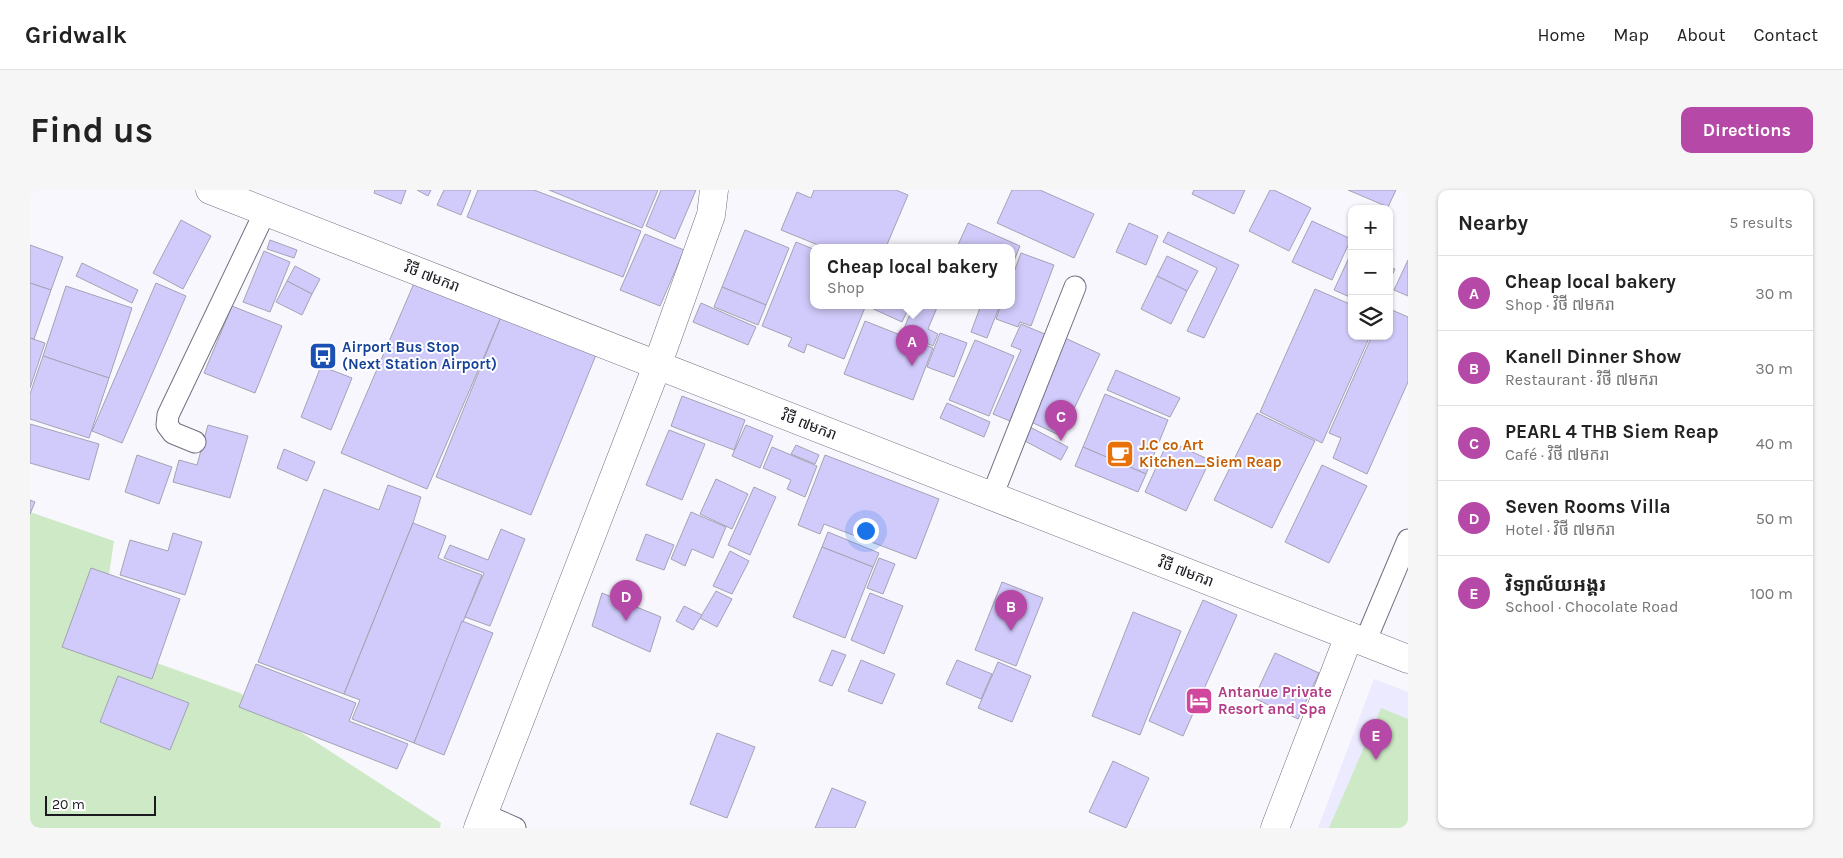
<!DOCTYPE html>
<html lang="en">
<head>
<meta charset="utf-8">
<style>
  :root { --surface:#fff; --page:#f6f6f6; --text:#222; --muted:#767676; --line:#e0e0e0; --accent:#b649a7 }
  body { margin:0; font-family:Karla,"Noto Sans Khmer",sans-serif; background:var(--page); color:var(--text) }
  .controls { position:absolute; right:15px; top:15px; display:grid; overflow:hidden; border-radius:10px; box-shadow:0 1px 4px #0004 }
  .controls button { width:45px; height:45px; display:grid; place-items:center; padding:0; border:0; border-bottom:1px solid var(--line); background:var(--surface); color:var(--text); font:25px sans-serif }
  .scale { position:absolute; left:15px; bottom:12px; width:111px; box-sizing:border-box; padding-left:5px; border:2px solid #1a191f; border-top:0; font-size:14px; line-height:18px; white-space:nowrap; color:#1a191f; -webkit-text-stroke:4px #fff; paint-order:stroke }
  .you { position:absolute; left:835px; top:340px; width:18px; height:18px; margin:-12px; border:4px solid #fff; border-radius:50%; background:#1a73e8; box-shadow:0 0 0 8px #1a73e833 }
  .badge { display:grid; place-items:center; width:32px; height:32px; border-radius:50%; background:var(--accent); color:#fff; font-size:16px; font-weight:700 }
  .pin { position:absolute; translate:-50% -41px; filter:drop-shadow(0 1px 2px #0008) }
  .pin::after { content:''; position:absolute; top:26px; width:18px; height:15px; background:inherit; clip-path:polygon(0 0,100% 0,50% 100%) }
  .popup { position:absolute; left:780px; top:54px; width:205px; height:65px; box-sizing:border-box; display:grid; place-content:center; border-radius:10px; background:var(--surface); filter:drop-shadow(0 1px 4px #0005); font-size:16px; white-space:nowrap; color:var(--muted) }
  .popup b { font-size:19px; color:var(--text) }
  .popup::after { content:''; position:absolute; left:50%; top:100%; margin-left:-10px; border:10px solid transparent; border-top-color:var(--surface) }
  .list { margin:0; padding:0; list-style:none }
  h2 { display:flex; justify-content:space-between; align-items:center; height:65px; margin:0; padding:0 20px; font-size:21px }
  h2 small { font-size:16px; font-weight:400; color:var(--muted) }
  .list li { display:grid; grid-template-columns:32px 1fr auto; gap:15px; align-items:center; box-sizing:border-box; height:75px; padding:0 20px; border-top:1px solid var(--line) }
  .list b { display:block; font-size:19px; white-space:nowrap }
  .list p { margin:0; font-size:16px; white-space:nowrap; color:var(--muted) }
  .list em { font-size:16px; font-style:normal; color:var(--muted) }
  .icon { flex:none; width:28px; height:28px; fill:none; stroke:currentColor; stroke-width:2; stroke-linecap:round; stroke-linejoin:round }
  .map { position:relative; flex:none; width:1378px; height:638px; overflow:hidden; border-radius:10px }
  header { display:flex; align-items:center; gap:30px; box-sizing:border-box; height:70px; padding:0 25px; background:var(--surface); border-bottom:1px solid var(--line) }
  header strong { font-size:24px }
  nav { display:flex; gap:28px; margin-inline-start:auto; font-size:18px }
  .intro { display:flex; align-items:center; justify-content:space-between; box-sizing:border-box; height:120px; padding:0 30px }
  h1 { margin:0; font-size:35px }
  .button { padding:12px 22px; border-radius:10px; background:var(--accent); color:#fff; font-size:18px; font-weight:700 }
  main { display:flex; gap:30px; padding:0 30px }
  aside { flex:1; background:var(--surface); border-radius:10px; box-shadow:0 1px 4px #0004 }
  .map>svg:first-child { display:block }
  .built { fill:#eceafe }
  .green { fill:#cee9c6 }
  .building { fill:#d1cbfb; stroke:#a4a2b3 }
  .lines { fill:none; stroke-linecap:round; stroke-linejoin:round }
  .service-casing { stroke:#72707f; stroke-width:23 }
  .minor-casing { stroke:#72707f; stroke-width:29 }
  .secondary-casing { stroke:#72707f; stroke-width:29 }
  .service { stroke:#fff; stroke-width:21 }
  .minor { stroke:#fff; stroke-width:28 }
  .secondary { stroke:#fff; stroke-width:28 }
  .labels { text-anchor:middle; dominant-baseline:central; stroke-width:4; stroke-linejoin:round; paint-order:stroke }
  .street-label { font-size:15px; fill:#1a191f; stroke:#fff }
  .transit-label { font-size:15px; font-weight:bold; fill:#164399; stroke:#fff; text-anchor:start }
  .food-label { font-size:15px; font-weight:bold; fill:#c56008; stroke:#fff; text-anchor:start }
  .hotel-label { font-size:15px; font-weight:bold; fill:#b23c85; stroke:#fff; text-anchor:start }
</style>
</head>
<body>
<header>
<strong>Gridwalk</strong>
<nav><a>Home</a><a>Map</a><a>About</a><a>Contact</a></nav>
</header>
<div class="intro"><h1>Find us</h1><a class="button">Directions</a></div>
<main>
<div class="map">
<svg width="1378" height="638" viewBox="0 0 1378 638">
  <rect width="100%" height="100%" fill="#f8f7fe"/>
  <path class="built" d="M1344,489L1378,502V638H1288Z"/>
  <g class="green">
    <path d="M0,322L84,351L69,452L210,503L411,633L410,638H0Z"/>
    <path d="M1351,518L1378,529V638H1299Z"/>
  </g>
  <g class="building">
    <path d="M345,0H376L371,14L344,3Z"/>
    <path d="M387,0H401L398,6Z"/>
    <path d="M414,0H441L431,25L407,15Z"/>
    <path d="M448,0H504L611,41L593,87L437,27Z"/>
    <path d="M519,0H628L612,38Z"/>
    <path d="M631,0H666L645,49L616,36Z"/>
    <path d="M784,0H866L878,5L856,57H793L751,40L767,2L781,8Z"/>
    <path d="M982,0H1010L1064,24L1044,68L967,33Z"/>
    <path d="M1164,0H1215L1204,24L1162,4Z"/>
    <path d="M1240,0H1244L1281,18L1259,61L1219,41Z"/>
    <path d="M1318,0H1366L1358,17Z"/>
    <path d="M151,30L181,46L153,99L123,83Z"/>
    <path d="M1282,31L1321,49L1302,90L1262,72Z"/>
    <path d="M938,33L990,56L981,78V57H927Z"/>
    <path d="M1099,33L1128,46L1116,75L1086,62Z"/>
    <path d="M715,40L759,58L736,115L692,97Z"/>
    <path d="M1138,42L1209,75L1174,148L1157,141L1187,78L1133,52Z"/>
    <path d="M615,44L654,60L630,116L590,100Z"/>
    <path d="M240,50L267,60L264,68L237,59Z"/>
    <path d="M766,52L783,59V115H836L814,169L777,154L774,163L758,156L762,148L732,136Z"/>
    <path d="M0,55L33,67L21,100L0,93Z"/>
    <path d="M234,61L260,72L240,122L213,112Z"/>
    <path d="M1322,61V108L1304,100Z"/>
    <path d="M991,63L1024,75L1001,136L990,132L988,137L966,129L971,115H981V90Z"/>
    <path d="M1137,66L1168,81L1157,101L1127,86Z"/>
    <path d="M1378,70V106L1364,100Z"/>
    <path d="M52,73L108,100L102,113L46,86Z"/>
    <path d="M265,76L290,89L282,104L257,91Z"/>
    <path d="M1359,76L1365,79L1359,92Z"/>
    <path d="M1127,86L1157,101L1141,134L1111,119Z"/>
    <path d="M257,91L282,104L272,125L246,112Z"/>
    <path d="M385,91L471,127L397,299L311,263Z"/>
    <path d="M0,93L21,100L4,149L0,148Z"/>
    <path d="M126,93L156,106L92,253L62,241Z"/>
    <path d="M36,96L102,118L79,188L13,166Z"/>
    <path d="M692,97L736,115L728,135L684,117Z"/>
    <path d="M1285,99L1322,115V146H1340L1292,253L1230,222Z"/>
    <path d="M671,113L726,137L718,155L663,132Z"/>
    <path d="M838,115H880L872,132L837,116Z"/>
    <path d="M884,115H908L898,139L908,144L903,156L872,143Z"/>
    <path d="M951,115H970L957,148L941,142Z"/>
    <path d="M202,116L252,136L225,203L174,183Z"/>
    <path d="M1362,120L1378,127V192L1337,284L1303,268L1311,248L1299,243L1342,146H1359V126Z"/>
    <path d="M473,122L568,160L501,325L406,287Z"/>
    <path d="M835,131L903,158L883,210L814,184Z"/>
    <path d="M991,134L1017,145L980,231L963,224L991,160L981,156Z"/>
    <path d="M910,143L937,153L924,187L897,177Z"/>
    <path d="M0,148L15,153L0,198Z"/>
    <path d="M1035,148L1070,164L1031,246L997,230Z"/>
    <path d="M945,150L984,166L959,226L919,210Z"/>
    <path d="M13,166L79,188L59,248L0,229V204Z"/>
    <path d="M291,176L322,188L301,240L271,227Z"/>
    <path d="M1086,180L1150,208L1140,227L1077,200Z"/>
    <path d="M1075,204L1138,230L1116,284L1053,257Z"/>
    <path d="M652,206L715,230L704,260L641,236Z"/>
    <path d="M917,213L960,232L954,247L910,228Z"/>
    <path d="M1227,223L1285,251L1242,338L1184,310Z"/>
    <path d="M0,234L69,254L59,290L0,273Z"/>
    <path d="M178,235L218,246L200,308L143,292L149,270L167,275Z"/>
    <path d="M716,235L743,246L730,278L702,266Z"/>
    <path d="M998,236L1038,257L1031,270L991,249Z"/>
    <path d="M639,240L675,254L652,310L616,295Z"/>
    <path d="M1138,251L1180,270L1156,321L1115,302Z"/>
    <path d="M766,255L789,265L785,274L761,264Z"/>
    <path d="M742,257L787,276L775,307L757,299L761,290L733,278Z"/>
    <path d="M1053,257L1116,284L1108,302L1045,276Z"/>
    <path d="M254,259L285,272L277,291L247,278Z"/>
    <path d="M107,265L142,277L129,314L95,302Z"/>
    <path d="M795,265L909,309L886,369L794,334L790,344L768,335Z"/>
    <path d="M1292,275L1337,296L1299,373L1255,352Z"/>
    <path d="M686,289L718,304L702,339L670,324Z"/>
    <path d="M358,295L391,307L383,333L314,504L228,472L294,299L349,320Z"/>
    <path d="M724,297L746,307L720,365L698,355Z"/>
    <path d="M0,310L5,312L0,324Z"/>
    <path d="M661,322L696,337L683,368L662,359L655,376L641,369Z"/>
    <path d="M383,333L416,346L408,368L452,385L384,553L322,529L330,510L314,504Z"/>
    <path d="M471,339L495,349L460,436L435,427L454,383L414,368L420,355L458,370Z"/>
    <path d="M798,342L849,363L843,377L792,357Z"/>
    <path d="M143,343L172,352L155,405L90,385L100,350L138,361Z"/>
    <path d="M616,344L644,355L634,380L606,370Z"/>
    <path d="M792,357L843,377L815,448L763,427Z"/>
    <path d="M700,361L719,371L702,404L683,396Z"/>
    <path d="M849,368L865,374L853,404L837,398Z"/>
    <path d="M61,378L150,409L122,489L32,457Z"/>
    <path d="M972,392L1013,408L986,476L945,460Z"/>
    <path d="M686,401L702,409L687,437L670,428Z"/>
    <path d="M572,403L631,427L620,462L562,436Z"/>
    <path d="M840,403L873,416L854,464L821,450Z"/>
    <path d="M1173,410L1207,425L1153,546L1119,531Z"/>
    <path d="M654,416L672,425L663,440L646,431Z"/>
    <path d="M1103,422L1151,441L1110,545L1062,526Z"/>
    <path d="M432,431L463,443L414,565L384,553Z"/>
    <path d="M802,460L816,465L802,496L789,491Z"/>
    <path d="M1245,463L1289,483L1268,529L1224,508Z"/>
    <path d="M831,470L865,484L852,514L818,501Z"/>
    <path d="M927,470L962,484L951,509L916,494Z"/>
    <path d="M968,472L1001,486L982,532L948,518Z"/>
    <path d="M226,474L326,513L319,531L378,554L367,579L209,517Z"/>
    <path d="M88,486L159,513L140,560L70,532Z"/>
    <path d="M687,543L725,557L697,628L660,614Z"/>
    <path d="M1083,571L1119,588L1096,638L1059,622Z"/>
    <path d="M802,598L836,612L825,638H785Z"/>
  </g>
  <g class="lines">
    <g class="service-casing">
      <g id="service">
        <path d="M165,252L143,243L137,235L138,225L235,22"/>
        <path d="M962,306L1045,97"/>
        <path d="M1335,452L1378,350"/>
        <path d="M453,624L485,638"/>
      </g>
    </g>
    <g class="minor-casing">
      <g id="minor">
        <path d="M448,638L627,176L681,25L684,0"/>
        <path d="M1245,638L1319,446"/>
      </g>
    </g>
    <g class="secondary-casing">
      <path id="secondary" d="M180,0L1378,469"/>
    </g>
    <use href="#service" class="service"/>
    <use href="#minor" class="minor"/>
    <use href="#secondary" class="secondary"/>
  </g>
  <defs>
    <g id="bus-square" transform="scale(1.4375)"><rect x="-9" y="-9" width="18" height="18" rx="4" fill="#1a4fb4" stroke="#fff"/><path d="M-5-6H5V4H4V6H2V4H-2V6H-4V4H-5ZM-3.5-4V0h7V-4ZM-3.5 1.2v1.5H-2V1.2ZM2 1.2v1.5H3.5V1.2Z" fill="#fff"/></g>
    <g id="cafe-square" transform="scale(1.4375)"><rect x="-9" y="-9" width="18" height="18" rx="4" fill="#e8710a" stroke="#fff"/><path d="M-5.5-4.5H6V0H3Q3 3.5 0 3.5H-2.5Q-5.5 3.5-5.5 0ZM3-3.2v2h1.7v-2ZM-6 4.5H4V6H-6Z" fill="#fff"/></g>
    <g id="hotel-square" transform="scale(1.4375)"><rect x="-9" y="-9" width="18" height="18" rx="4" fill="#d1479c" stroke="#fff"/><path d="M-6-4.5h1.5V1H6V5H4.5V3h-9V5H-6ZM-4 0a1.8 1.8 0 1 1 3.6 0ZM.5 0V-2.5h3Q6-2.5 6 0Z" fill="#fff"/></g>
  </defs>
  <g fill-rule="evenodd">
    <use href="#bus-square" x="293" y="166"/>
    <use href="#cafe-square" x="1090" y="264"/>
    <use href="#hotel-square" x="1169" y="511"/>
  </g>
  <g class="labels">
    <g class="street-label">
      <text transform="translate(402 87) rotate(21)">វិថី ៧មករា</text>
      <text transform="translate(779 235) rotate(21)">វិថី ៧មករា</text>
      <text transform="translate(1156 382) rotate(21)">វិថី ៧មករា</text>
    </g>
    <g class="transit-label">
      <text x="312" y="157">Airport Bus Stop<tspan x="312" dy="17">(Next Station Airport)</tspan></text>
    </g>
    <g class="food-label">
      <text x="1109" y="255">J.C co Art<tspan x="1109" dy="17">Kitchen_Siem Reap</tspan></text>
    </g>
    <g class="hotel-label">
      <text x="1188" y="502">Antanue Private<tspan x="1188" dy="17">Resort and Spa</tspan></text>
    </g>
  </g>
</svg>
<div class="controls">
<button>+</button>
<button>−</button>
<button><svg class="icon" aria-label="layers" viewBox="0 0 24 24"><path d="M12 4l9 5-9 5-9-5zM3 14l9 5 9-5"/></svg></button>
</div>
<div class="scale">20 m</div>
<div class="you"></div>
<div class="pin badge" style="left:882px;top:176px">A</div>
<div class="popup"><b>Cheap local bakery</b>Shop</div>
<div class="pin badge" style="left:981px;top:441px">B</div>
<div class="pin badge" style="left:1031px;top:251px">C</div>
<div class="pin badge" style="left:596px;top:431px">D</div>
<div class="pin badge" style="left:1346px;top:570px">E</div>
</div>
<aside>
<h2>Nearby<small>5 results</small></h2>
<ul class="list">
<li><span class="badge">A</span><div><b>Cheap local bakery</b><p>Shop · វិថី ៧មករា</p></div><em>30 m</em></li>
<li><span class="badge">B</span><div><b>Kanell Dinner Show</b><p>Restaurant · វិថី ៧មករា</p></div><em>30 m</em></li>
<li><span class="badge">C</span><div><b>PEARL 4 THB Siem Reap</b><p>Café · វិថី ៧មករា</p></div><em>40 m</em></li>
<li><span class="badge">D</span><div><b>Seven Rooms Villa</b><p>Hotel · វិថី ៧មករា</p></div><em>50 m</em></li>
<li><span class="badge">E</span><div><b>វិទ្យាល័យអង្គរ</b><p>School · Chocolate Road</p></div><em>100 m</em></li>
</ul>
</aside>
</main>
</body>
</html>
